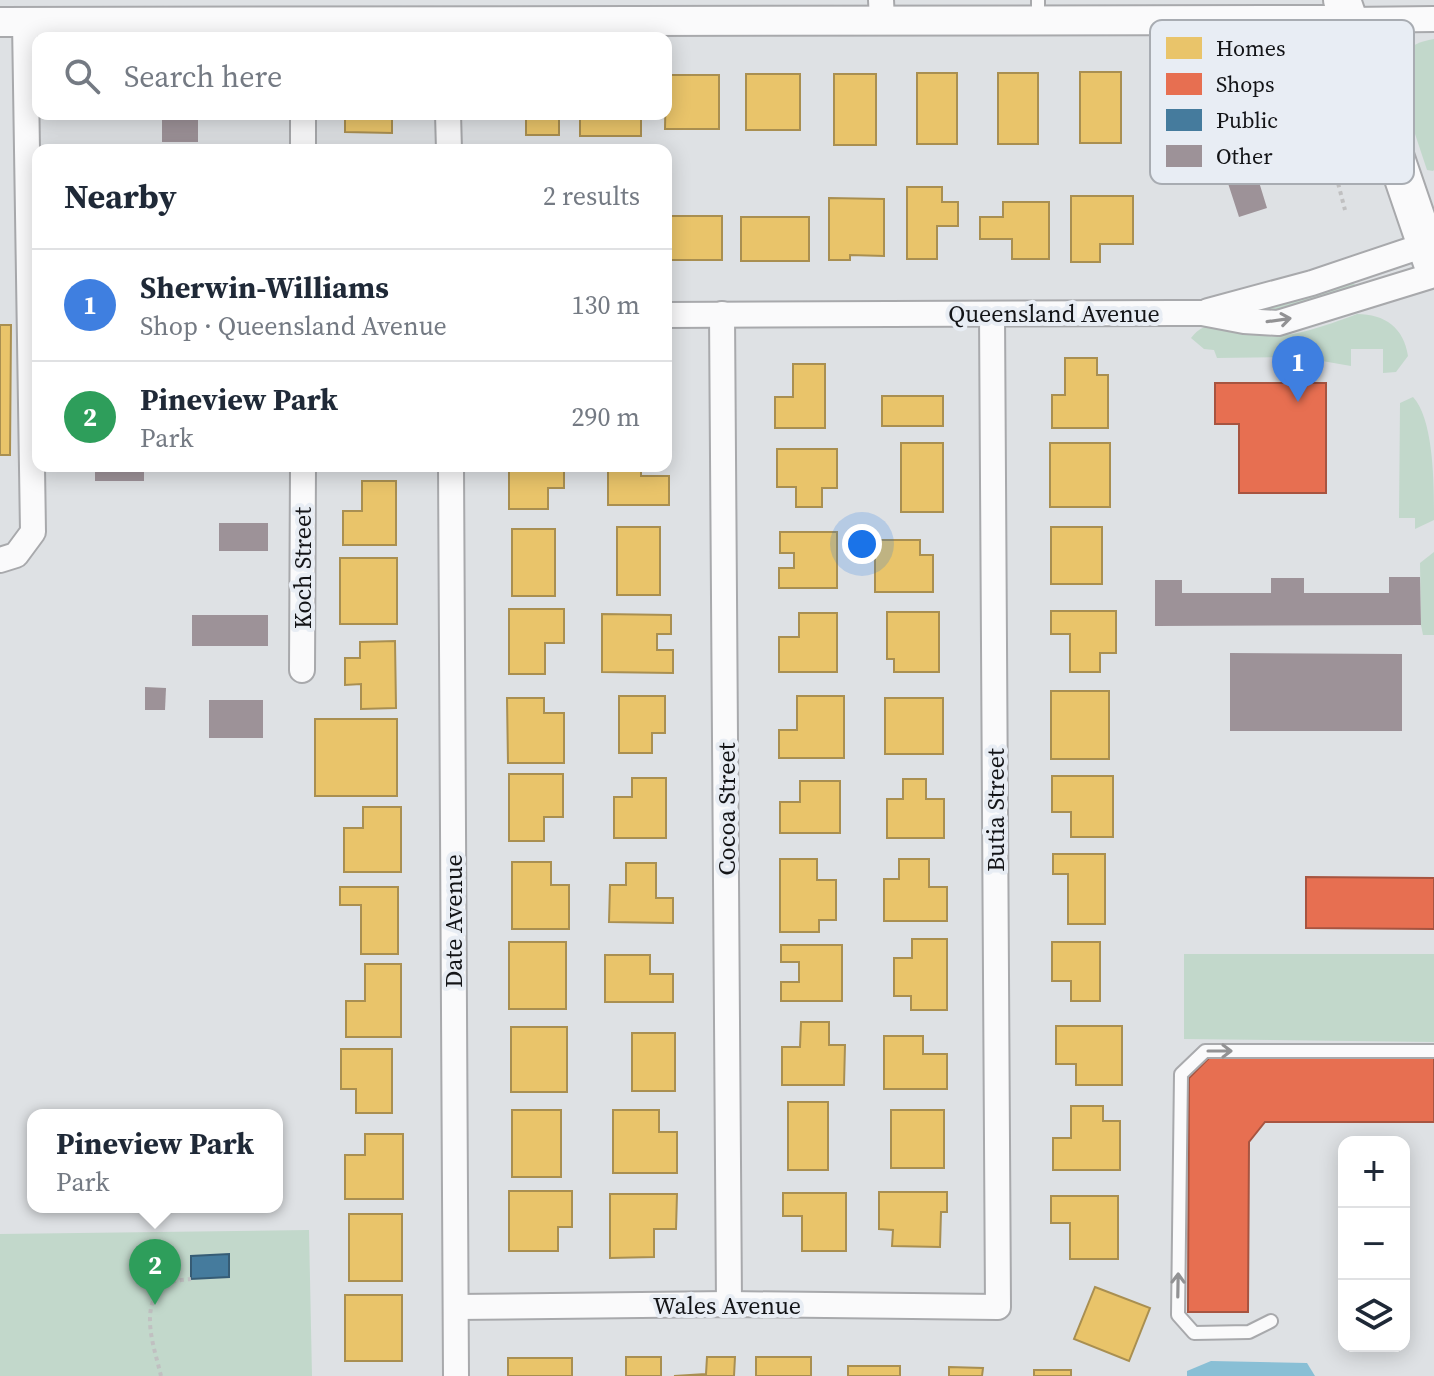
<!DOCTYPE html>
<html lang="en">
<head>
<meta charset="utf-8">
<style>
  :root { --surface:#fff; --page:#f6f6f7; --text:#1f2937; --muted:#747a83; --line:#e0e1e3; --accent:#5a5c5f }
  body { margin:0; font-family:"Source Serif 4",serif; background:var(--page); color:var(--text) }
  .controls { position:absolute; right:24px; bottom:24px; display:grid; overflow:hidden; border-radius:16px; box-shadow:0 4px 20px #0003 }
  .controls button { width:72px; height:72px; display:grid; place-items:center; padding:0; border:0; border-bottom:2px solid var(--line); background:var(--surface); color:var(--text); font:40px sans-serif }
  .you { position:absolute; left:862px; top:544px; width:28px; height:28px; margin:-20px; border:6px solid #fff; border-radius:50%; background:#1a73e8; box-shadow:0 0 0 12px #1a73e833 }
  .badge { display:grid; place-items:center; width:52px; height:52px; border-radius:50%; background:var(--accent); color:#fff; font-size:26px; font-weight:700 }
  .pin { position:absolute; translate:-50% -66px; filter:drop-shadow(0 2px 4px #0008) }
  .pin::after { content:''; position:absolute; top:42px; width:28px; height:24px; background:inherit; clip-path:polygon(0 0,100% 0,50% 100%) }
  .popup { position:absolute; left:27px; top:1109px; width:256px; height:104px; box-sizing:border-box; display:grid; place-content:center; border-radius:16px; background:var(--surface); filter:drop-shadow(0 2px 6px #0005); font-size:26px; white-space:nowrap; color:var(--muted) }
  .popup b { font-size:30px; color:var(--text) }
  .popup::after { content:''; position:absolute; left:50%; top:100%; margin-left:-16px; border:16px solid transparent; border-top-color:var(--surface) }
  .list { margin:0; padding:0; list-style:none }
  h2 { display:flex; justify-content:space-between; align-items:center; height:104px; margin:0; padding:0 32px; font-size:34px }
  h2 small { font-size:26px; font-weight:400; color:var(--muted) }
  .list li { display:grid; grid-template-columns:52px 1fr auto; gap:24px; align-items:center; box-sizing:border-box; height:112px; padding:0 32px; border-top:2px solid var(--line) }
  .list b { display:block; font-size:30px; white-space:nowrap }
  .list p { margin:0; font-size:26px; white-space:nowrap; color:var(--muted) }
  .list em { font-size:26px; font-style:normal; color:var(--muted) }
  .icon { flex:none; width:44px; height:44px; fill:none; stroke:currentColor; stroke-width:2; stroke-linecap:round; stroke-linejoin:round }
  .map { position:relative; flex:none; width:1434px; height:1376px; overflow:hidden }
  .search { position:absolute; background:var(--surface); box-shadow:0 4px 20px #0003; left:32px; top:32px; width:640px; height:88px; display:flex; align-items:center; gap:20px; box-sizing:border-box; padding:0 28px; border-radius:16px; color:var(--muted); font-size:30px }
  .panel { position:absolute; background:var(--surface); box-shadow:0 4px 20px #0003; left:32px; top:144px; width:640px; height:328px; border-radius:16px }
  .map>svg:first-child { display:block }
  .green { fill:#c2d8cb }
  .water { fill:#89bfd5 }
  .homes { fill:#e9c46a; stroke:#a98f51; stroke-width:2 }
  .shops { fill:#e76f51; stroke:#a75440; stroke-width:2 }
  .public { fill:#457b9d; stroke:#365c75; stroke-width:2 }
  .building { fill:#9d9298 }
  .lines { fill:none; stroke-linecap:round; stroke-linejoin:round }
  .service-casing { stroke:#a8a9ac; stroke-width:16 }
  .minor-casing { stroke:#a8a9ac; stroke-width:28 }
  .tertiary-casing { stroke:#a8a9ac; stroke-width:32 }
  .primary-casing { stroke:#a8a9ac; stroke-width:40 }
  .path { stroke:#c0c0c1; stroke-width:4; stroke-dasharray:4 4; stroke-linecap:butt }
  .service { stroke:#fafafb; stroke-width:12 }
  .minor { stroke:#fafafb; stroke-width:24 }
  .tertiary { stroke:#fafafb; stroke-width:28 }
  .primary { stroke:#fafafb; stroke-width:36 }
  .oneway { stroke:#929294 }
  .labels { text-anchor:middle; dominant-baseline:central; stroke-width:8; stroke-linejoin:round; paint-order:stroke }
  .street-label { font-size:24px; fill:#131417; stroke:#e8edf4 }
  .key { fill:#e8edf4; stroke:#a8acb2; stroke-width:2 }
  .key-label { font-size:22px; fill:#131417 }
</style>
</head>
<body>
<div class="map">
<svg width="1434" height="1376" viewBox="0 0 1434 1376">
  <rect width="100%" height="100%" fill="#dee1e4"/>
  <g class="green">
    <path d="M1434,39V170L1433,171L1427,170L1398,83C1398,56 1405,44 1434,39Z"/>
    <path d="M1350,281L1358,287L1275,312L1244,310Z"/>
    <path d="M1357,314C1385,314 1404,328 1408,356L1396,372L1383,373V349H1351V366L1299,357L1217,358L1214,350L1204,349L1191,338C1211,311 1242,334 1267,336C1293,338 1333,323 1357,314Z"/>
    <path d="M1413,397C1434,420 1434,484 1434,520L1415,529V518H1399L1400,403Z"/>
    <path d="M1434,552V635H1423L1421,625L1420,563Z"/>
    <path d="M1184,954H1434V1042L1184,1039Z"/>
    <path d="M309,1230L312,1376H0V1234Z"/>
  </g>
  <path class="water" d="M1211,1361L1307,1363L1315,1376H1187V1371Z"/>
  <g class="homes">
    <rect x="1080" y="72" width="41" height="71"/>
    <rect x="917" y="73" width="40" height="71"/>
    <rect x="998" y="73" width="40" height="71"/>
    <rect x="746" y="74" width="54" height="56"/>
    <rect x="834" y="74" width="42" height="71"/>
    <path d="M666,75H719V129H665Z"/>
    <path d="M345,114H392V133L345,132Z"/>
    <path d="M494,114H559V135H526V116H494Z"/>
    <rect x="580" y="114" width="61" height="22"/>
    <path d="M907,187H942V202H958V226H937V259H907Z"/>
    <path d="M1071,196H1133V244H1100V262H1071Z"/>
    <path d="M829,198L884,199V256L850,255V260H829Z"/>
    <path d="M1003,202H1049V259H1012V239H980V217H1003Z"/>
    <rect x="666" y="216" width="56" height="44"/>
    <rect x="741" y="217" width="68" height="44"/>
    <path d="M0,325H11L10,455H0Z"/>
    <path d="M1065,358H1097V375H1108V428H1052V395H1065Z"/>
    <path d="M793,364H825V428H775V397H793Z"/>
    <rect x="882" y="396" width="61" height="30"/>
    <rect x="666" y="399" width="5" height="23"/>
    <rect x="901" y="443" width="42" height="69"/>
    <rect x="1050" y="443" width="60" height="64"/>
    <path d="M777,449H837V488H822V507H796V487H777Z"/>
    <path d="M509,466H564V488H548V509H509Z"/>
    <path d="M608,466H641V476H669V505H608Z"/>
    <path d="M362,481H396V545H343V511H362Z"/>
    <rect x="617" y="527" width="43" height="68"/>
    <rect x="1051" y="527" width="51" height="57"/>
    <rect x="512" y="529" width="43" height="67"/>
    <path d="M780,532H837V588H779V568H794V553H780Z"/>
    <path d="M875,540H920V555H933V592H875Z"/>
    <rect x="340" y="558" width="57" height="66"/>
    <path d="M509,609H564V643H545V674H509Z"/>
    <path d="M1051,611H1116V653H1100V672H1070V634H1051Z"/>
    <path d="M887,612H939V672H894V659H887Z"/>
    <path d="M799,613H837V672H779V637H799Z"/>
    <path d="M602,614L671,615V634H657V650H673V673L602,672Z"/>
    <path d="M395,641L396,708L361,709V684L345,685V658H360V642Z"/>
    <rect x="1051" y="691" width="58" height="68"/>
    <path d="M619,696H665V733H652V753H619Z"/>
    <path d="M797,696H844V758H779V730H797Z"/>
    <path d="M507,698H544V713H564V763H508Z"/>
    <rect x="885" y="698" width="58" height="56"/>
    <rect x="315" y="719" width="82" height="77"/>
    <path d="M509,774H563V817H544V841H509Z"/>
    <path d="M1052,776H1113V837H1071V812H1052Z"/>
    <path d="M632,778H666V838H614V797H632Z"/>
    <path d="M903,779H926V799H944V838H887V799H903Z"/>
    <path d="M800,781H840V833H780V802H800Z"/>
    <path d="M363,807H401V872H344V828H363Z"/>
    <path d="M1053,854H1105V924H1068V874H1053Z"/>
    <path d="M780,859H817V880H836V920H819V932H780Z"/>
    <path d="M899,859H929V887H947V921H884V879H899Z"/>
    <path d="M512,862H551V885H569V929H512Z"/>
    <path d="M626,863H656V898H673V923L609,922L610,885H626Z"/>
    <path d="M340,887H398V954H361V905H340Z"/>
    <path d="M912,939H947V1010H911V996H894V958H912Z"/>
    <rect x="509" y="942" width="57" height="67"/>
    <path d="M1052,942H1100V1001H1071V981H1052Z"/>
    <path d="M781,945H842V1001H781V982H799V962H781Z"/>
    <path d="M605,955H650V974H673V1002H605Z"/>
    <path d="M365,964H401V1037H346V1001H365Z"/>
    <path d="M801,1022H829V1045H845L844,1085H782V1047H800Z"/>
    <path d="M1056,1026H1122V1085H1076V1064H1056Z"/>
    <rect x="511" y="1027" width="56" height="65"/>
    <rect x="632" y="1033" width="43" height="58"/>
    <path d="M884,1036H923V1054H947V1089H884Z"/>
    <path d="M341,1049H392V1113H356V1089H341Z"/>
    <rect x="788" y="1102" width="40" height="68"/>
    <path d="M1071,1106H1103V1121H1120V1170H1053V1138H1071Z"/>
    <rect x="512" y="1110" width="49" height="67"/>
    <path d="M613,1110H659V1132H677V1173H613Z"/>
    <rect x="891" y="1110" width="53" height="58"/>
    <path d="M365,1134H403V1199H345V1155H365Z"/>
    <path d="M509,1191H572V1227H558V1251H509Z"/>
    <path d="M879,1192H947V1212H941L940,1247L892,1246L893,1230L879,1229Z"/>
    <path d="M783,1193H846V1251H802V1216H783Z"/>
    <path d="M610,1194H677L676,1229H654V1257L610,1258Z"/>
    <path d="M1051,1196H1118V1259H1070V1223H1051Z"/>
    <rect x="349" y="1214" width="53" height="67"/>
    <path d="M1095,1287L1150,1308L1129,1361L1074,1339Z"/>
    <rect x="345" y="1295" width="57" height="66"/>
    <rect x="626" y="1357" width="35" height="19"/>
    <path d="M707,1357H735L734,1376H674L706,1374Z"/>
    <rect x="756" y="1357" width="55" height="19"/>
    <rect x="508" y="1358" width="64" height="18"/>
    <rect x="848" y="1366" width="52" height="10"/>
    <path d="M949,1367L983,1368L982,1376H949Z"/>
    <rect x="1034" y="1370" width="37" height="6"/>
  </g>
  <g class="shops">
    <path d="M1215,383H1326V493H1239V424H1215Z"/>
    <path d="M1306,877L1434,878V929L1306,928Z"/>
    <path d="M1211,1056L1434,1057V1122H1265L1249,1142L1248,1312H1188L1189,1078Z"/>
  </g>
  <path class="public" d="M229,1254V1277L191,1279V1256Z"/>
  <g class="building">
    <rect x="162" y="114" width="36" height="28"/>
    <path d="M1299,138L1308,166L1259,182L1267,208L1239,217L1224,171L1252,162L1248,155Z"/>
    <rect x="95" y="466" width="49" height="15"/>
    <rect x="219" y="523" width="49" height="28"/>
    <path d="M1389,577H1420L1421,625L1155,626V580H1182V593H1271V578H1304V593H1389Z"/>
    <rect x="192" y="615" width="76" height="31"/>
    <path d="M1230,653L1402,654V731H1230Z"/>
    <path d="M145,687L166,688L165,710H145Z"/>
    <rect x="209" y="700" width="54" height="38"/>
  </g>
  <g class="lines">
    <g class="service-casing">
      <g id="service">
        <path d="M1038,0V20"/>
        <path d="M1271,1321L1249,1332L1194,1333L1178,1315L1181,1074L1205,1051H1434"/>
      </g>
    </g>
    <g class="minor-casing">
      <g id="minor">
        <path d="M881,0L882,20"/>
        <path d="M1349,20L1434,19"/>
        <path d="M448,114L449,150"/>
        <path d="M303,150V114"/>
        <path d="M1208,311L1312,283L1425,245"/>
        <path d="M722,314L729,1304"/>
        <path d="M666,315L1175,313H1202L1244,321L1278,323L1434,275"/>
        <path d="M451,466L456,1376"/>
        <path d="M0,560L16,555L33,532L25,22"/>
        <path d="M302,670L303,466"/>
        <path d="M456,1307L729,1304L998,1307L992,314"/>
      </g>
    </g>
    <g class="tertiary-casing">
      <path id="tertiary" d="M0,22L1349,20"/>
    </g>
    <g class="primary-casing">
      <path id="primary" d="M1342,0L1434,269"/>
    </g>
    <g class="path">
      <path d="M1310,75L1345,210"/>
      <path d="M161,1376C155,1349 137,1305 166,1285C172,1280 183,1280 191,1279"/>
    </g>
    <use href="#service" class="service"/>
    <use href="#minor" class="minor"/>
    <use href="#tertiary" class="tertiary"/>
    <use href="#primary" class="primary"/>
  </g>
  <defs><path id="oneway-shaft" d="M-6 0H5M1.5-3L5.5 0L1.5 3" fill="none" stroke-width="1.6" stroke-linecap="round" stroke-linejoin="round" transform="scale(2)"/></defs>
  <g class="oneway">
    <use href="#oneway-shaft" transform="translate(1279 320) rotate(-8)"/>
    <use href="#oneway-shaft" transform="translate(1220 1051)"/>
    <use href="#oneway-shaft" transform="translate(1178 1285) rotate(-89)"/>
  </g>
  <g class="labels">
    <g class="street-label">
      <text x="1054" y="313">Queensland Avenue</text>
      <text transform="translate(302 568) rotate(-90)">Koch Street</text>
      <text transform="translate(726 809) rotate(-90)">Cocoa Street</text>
      <text transform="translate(995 810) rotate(-90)">Butia Street</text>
      <text transform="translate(453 921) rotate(-90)">Date Avenue</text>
      <text x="727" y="1305">Wales Avenue</text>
    </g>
  </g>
  <rect x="1150" y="20" width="264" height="164" rx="12" class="key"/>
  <rect x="1166" y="37" width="36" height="22" fill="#e9c46a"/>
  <rect x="1166" y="73" width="36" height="22" fill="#e76f51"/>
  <rect x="1166" y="109" width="36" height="22" fill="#457b9d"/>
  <rect x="1166" y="145" width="36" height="22" fill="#9d9298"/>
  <g class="key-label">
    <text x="1216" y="56">Homes</text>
    <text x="1216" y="92">Shops</text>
    <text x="1216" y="128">Public</text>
    <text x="1216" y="164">Other</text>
  </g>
</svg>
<div class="controls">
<button>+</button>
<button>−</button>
<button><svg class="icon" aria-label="layers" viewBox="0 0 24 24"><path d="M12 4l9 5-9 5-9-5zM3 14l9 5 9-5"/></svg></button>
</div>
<div class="you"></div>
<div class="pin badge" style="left:1298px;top:402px;background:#3f7fe0">1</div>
<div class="pin badge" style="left:155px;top:1305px;background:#2e9e5b">2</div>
<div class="popup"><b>Pineview Park</b>Park</div>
<div class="search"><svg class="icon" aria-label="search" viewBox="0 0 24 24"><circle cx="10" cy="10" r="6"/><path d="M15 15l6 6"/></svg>Search here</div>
<section class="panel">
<h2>Nearby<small>2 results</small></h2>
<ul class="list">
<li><span class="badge" style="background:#3f7fe0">1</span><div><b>Sherwin-Williams</b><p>Shop · Queensland Avenue</p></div><em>130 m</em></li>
<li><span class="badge" style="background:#2e9e5b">2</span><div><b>Pineview Park</b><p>Park</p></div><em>290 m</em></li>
</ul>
</section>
</div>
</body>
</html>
